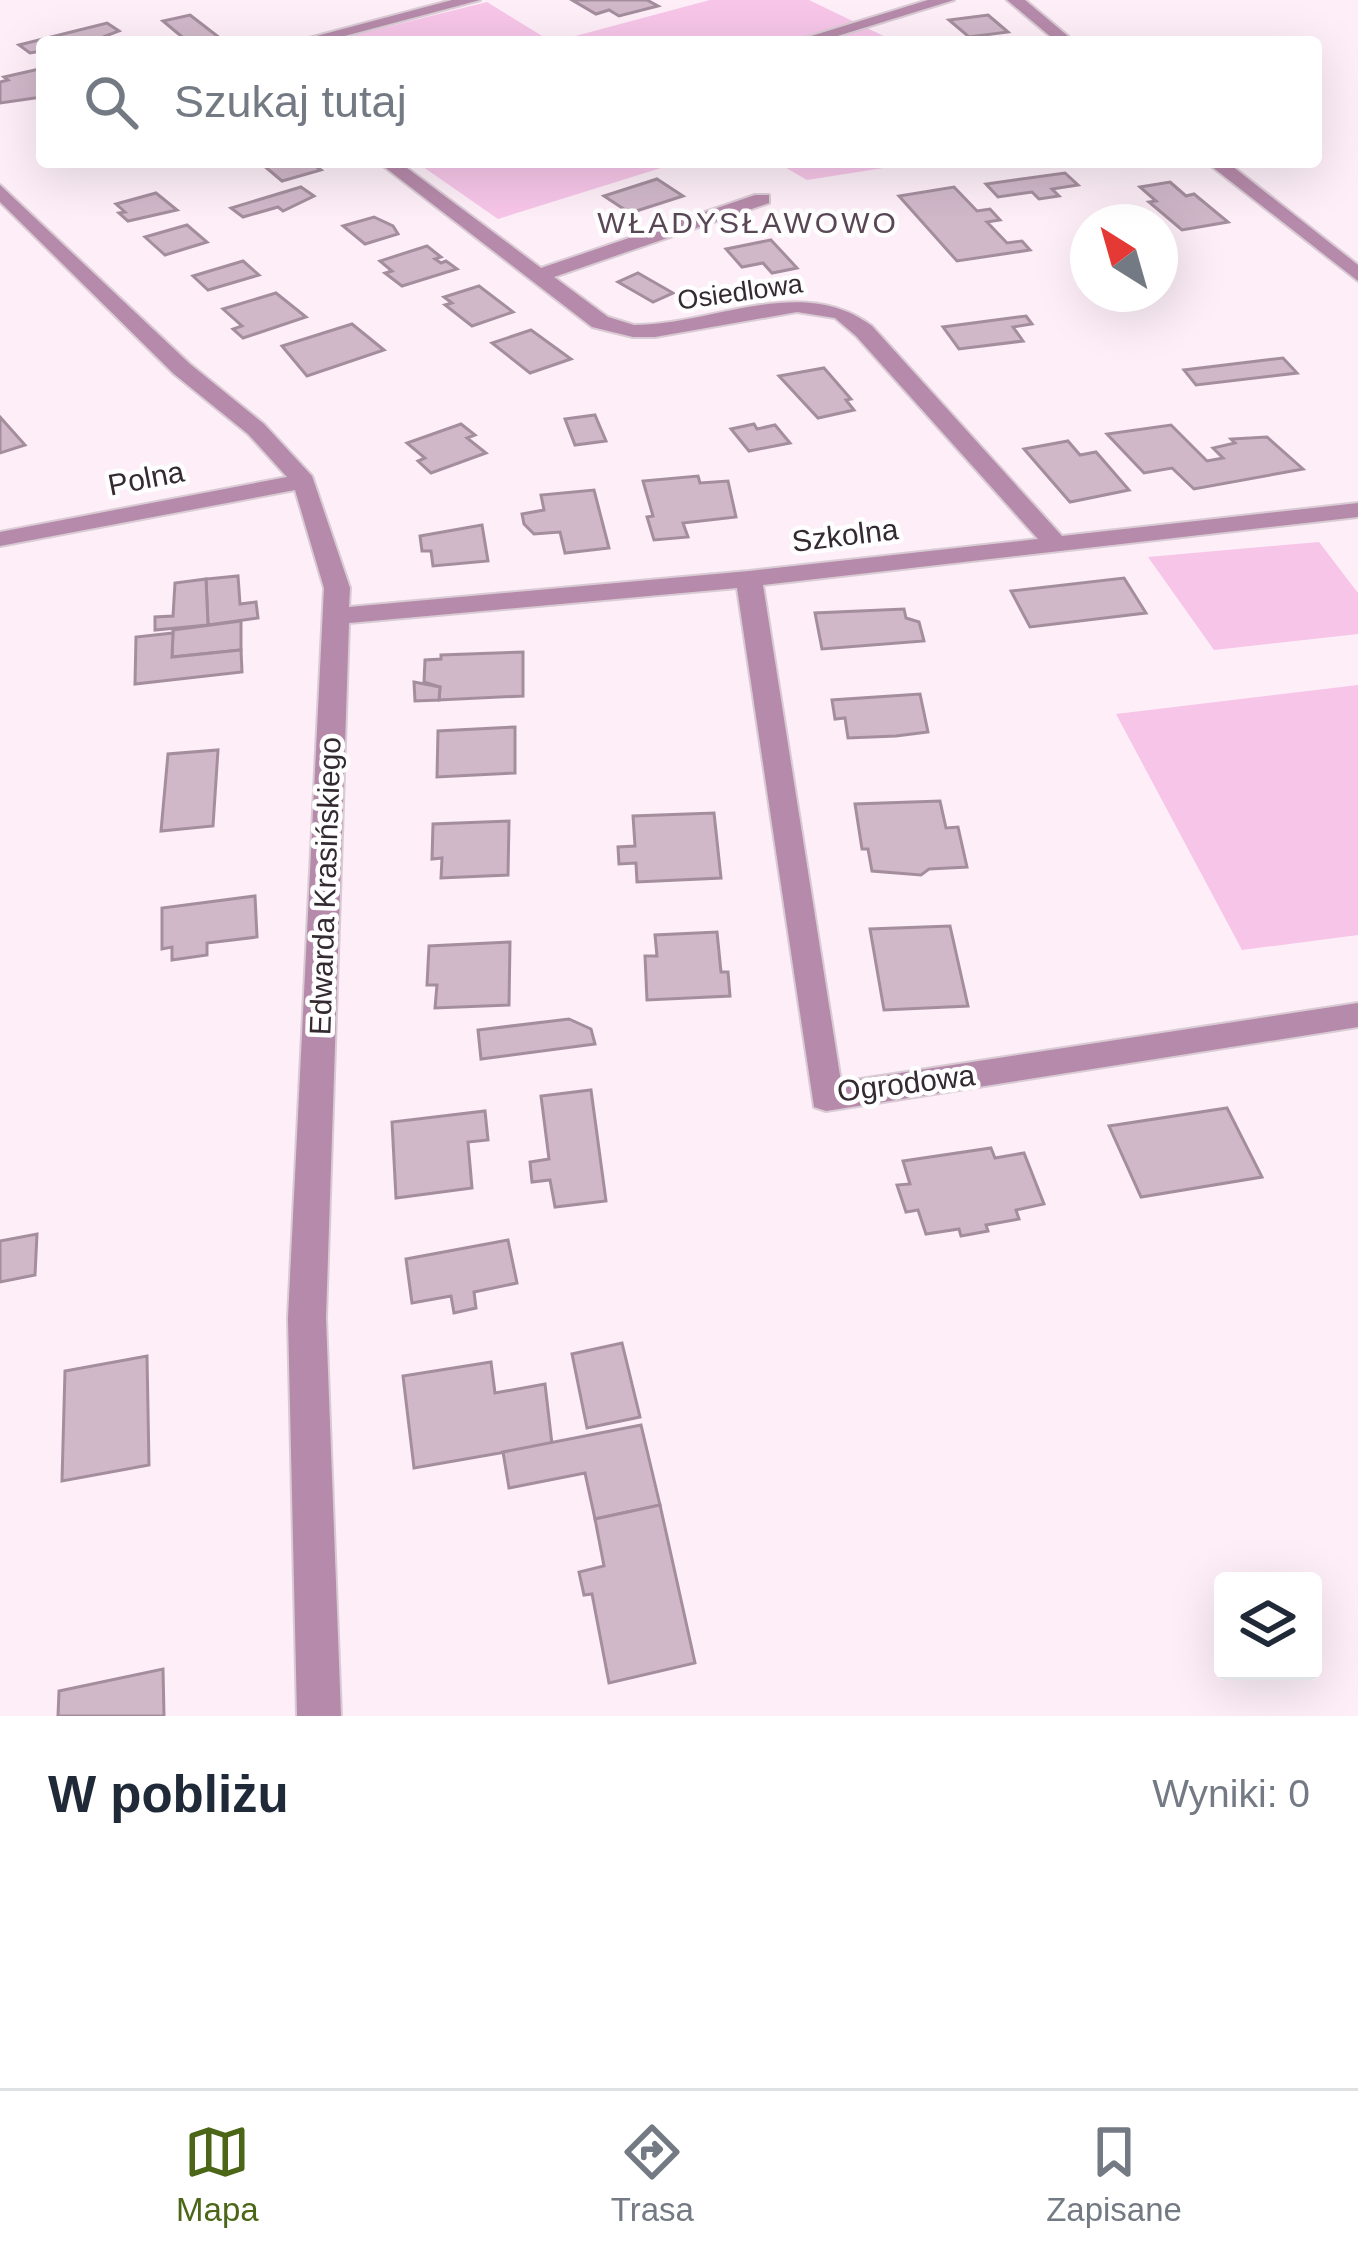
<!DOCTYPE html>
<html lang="pl">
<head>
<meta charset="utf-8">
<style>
  :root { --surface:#fff; --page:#f2f2f3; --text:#1f2937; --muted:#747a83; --line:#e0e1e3; --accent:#4b6617 }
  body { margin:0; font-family:Helvetica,sans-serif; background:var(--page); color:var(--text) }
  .controls { position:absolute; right:36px; bottom:36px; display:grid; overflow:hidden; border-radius:12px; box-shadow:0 12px 48px #0002 }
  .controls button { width:108px; height:108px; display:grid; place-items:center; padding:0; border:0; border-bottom:3px solid var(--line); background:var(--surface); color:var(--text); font:60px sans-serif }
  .compass { position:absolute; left:1070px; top:204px; width:108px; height:108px; border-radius:50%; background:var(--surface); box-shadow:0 12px 48px #0002; rotate:323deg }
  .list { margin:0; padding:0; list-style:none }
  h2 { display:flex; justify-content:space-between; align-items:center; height:156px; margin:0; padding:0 48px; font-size:51px }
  h2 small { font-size:39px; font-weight:400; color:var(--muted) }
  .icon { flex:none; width:66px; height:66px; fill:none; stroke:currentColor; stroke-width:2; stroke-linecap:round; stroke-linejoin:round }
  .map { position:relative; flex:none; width:1358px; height:1716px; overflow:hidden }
  .search { position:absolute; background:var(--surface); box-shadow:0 12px 48px #0002; left:36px; right:36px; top:36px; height:132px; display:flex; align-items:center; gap:30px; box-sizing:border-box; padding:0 42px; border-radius:12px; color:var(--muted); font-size:45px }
  .sheet { height:372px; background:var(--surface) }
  nav { display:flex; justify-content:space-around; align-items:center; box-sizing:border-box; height:168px; border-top:3px solid var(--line); background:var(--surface); font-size:33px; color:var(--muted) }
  nav a { display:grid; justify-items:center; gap:6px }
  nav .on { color:var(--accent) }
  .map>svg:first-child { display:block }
  .green { fill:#f6c5e8 }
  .building { fill:#d0b8c9; stroke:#a48e9e; stroke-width:3 }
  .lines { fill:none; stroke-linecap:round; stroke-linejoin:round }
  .minor-casing { stroke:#d9cbd4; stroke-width:4 }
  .minor { fill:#b68aaa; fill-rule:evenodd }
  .labels { text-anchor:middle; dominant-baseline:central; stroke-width:9; stroke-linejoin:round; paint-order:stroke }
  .far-street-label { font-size:27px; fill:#342a31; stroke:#fff }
  .far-quarter-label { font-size:30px; letter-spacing:3px; fill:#5a4755; stroke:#fff }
  .street-label { font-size:30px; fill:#342a31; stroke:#fff }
</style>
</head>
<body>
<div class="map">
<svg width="1358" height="1716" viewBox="0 0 1358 1716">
  <rect width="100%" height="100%" fill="#fdeef8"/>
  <g class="green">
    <path d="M710,0H809L896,42H553Z"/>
    <path d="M487,2L552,42L342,38Z"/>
    <path d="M416,162H655L664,167L498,219Z"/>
    <path d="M776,162H915V163L807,180Z"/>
    <path d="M1319,542L1358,593V634L1214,650L1148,557Z"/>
    <path d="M1358,685V935L1242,950L1116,714Z"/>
  </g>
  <g class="building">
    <path d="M572,0H647L658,6L619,16L609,10L596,14Z"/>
    <path d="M190,15L225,42H182L187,41L163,21Z"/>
    <path d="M988,15L1008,32L969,37L949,20Z"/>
    <path d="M107,23L119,31L90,42H42V51L30,53L19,45Z"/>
    <path d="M39,69L42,97L0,103V82L8,80L4,77Z"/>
    <path d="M275,162H310L321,170L282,181L263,165Z"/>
    <path d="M1065,173L1078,185L1052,189L1059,196L1039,199L1032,192L998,197L986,184Z"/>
    <path d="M657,179L683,196L630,213L604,196Z"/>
    <path d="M1170,182L1186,196L1194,194L1228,222L1182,230L1149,202L1156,201L1140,187Z"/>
    <path d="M301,187L314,196L283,211L278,207L243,217L231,208Z"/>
    <path d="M954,187L977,211L990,209L1000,220L987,222L1007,243L1022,241L1030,250L957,261L899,196Z"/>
    <path d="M156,193L177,210L128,221L119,213L125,212L116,204Z"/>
    <path d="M374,217L393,226L398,234L365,244L343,226Z"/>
    <path d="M187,225L207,242L165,255L145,237Z"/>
    <path d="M771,240L797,268L772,273L763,263L742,267L726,249Z"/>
    <path d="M427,246L441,257L435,259L441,263L446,261L457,269L402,286L385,273L392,271L380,261Z"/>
    <path d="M243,261L259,275L208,290L193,276Z"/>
    <path d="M638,273L673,293L653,302L618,282Z"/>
    <path d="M479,286L513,312L472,326L445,305L452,303L444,297Z"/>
    <path d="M276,293L306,317L243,338L233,329L242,326L223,309Z"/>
    <path d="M1026,316L1032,324L1013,327L1023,341L959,349L943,327Z"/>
    <path d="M352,324L384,350L307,376L282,346Z"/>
    <path d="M531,330L571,359L530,373L492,343Z"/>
    <path d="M1283,358L1297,373L1196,385L1184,370Z"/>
    <path d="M824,368L851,399L846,400L854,410L818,418L779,376Z"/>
    <path d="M595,415L606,441L575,445L565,419Z"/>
    <path d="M0,417L25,445L0,453Z"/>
    <path d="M461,424L475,435L467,438L486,453L431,473L418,461L425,458L407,443Z"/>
    <path d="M754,424L757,429L775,425L790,443L749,451L731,429Z"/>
    <path d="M1171,425L1207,461L1223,458L1213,448L1235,443L1231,439L1267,437L1303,469L1194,489L1172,468L1144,473L1107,434Z"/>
    <path d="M1068,441L1080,455L1096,452L1129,490L1070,502L1024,449Z"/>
    <path d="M698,476L700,483L728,481L736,517L683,523L688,537L654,540L647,517L653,516L643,481Z"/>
    <path d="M594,490L609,548L565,553L560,532L534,534L524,524L522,514L544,510L541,495Z"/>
    <path d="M482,525L488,561L433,566L431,551H422L420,536Z"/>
    <path d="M238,576L240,604L256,602L258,618L208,625L206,579Z"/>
    <path d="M1124,578L1146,613L1030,627L1011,591Z"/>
    <path d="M206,579L208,625L155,630V617L173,616L175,583Z"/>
    <path d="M904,609L906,618L919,622L924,641L822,649L815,613Z"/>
    <path d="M241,621V650L172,657L173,630Z"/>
    <path d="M173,633L172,657L241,650L242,672L135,684L136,637Z"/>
    <path d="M523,652V696L439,700L440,687L424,682L425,660L441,659V655Z"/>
    <path d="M414,682L440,687L439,700L415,701Z"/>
    <path d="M920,694L928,732L896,736L848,738L845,718L835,719L832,700Z"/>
    <path d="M515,727V773L437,777L438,731Z"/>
    <path d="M218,750L213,826L161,831L168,754Z"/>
    <path d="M940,801L946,828L958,827L967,867L929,869L921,875L872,871L868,849H862L855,804Z"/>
    <path d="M714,813L721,878L637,882L636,863L619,864L618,847L635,846L633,816Z"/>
    <path d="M509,821L508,875L441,878L442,858L432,859L433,824Z"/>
    <path d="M255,896L257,937L207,943V955L172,960V947L162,949V908Z"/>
    <path d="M950,926L968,1006L884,1010L870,929Z"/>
    <path d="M717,932L721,972H728L730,996L647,1000L645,956H657L655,935Z"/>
    <path d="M510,942L509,1005L435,1008L437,985H427L429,946Z"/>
    <path d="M569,1019L591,1029L595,1044L481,1059L478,1030Z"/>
    <path d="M591,1090L606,1201L555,1207L550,1180L532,1182L530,1162L549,1159L541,1096Z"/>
    <path d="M1227,1108L1262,1177L1141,1197L1109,1126Z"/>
    <path d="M485,1111L488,1140L468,1142L472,1188L396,1198L392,1122Z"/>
    <path d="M991,1148L995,1158L1024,1153L1044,1204L1016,1210L1019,1219L986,1225L988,1231L961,1236L959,1229L926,1234L918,1210L906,1212L897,1185L910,1184L903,1161Z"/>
    <path d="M37,1234L35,1275L0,1282V1241Z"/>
    <path d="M508,1240L517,1283L474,1292L476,1308L454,1313L451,1296L412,1303L406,1259Z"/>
    <path d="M622,1343L640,1417L587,1428L572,1354Z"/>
    <path d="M147,1356L149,1465L62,1481L65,1371Z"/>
    <path d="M491,1362L495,1393L545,1384L552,1444L414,1468L403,1376Z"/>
    <path d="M641,1425L660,1505L595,1519L585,1473L509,1488L503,1452Z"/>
    <path d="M660,1505L695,1663L609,1683L592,1594L584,1595L579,1572L604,1566L595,1519Z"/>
    <path d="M163,1669L164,1716H58L59,1691Z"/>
  </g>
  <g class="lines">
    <g class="minor-casing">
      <g id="minor">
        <path d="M452,0H480L322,42H294Z"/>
        <path d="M928,0H954L818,42H792Z"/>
        <path d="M1007,0H1025L1075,42H1057Z"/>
        <path d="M378,162H399L541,268L755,195H769V203L554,277L608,317L634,325C713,325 802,273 872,326L1062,536L1358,503V517L763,585L841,1082L1358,1003V1027L826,1111L814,1107L737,588L349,623L326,1318L341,1716H297L288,1318L324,588L295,490L0,546V532L287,477L248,434L174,374L0,202V185L190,364L264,424L312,476L350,588L349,607L749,571L1038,539L856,336L835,318L797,312L655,337H633L592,327Z"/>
        <path d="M1206,162H1227L1358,265V281Z"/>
      </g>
    </g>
    <use href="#minor" class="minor"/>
  </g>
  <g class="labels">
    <g class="far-street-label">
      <text transform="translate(740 292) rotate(-8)">Osiedlowa</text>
    </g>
    <g class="far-quarter-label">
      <text x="748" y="222">WŁADYSŁAWOWO</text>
    </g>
    <g class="street-label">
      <text transform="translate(146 478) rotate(-11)">Polna</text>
      <text transform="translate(845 535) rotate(-7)">Szkolna</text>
      <text transform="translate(325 886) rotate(-88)">Edwarda Krasińskiego</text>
      <text transform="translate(906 1083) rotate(-7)">Ogrodowa</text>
    </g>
  </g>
</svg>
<div class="controls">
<button><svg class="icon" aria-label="layers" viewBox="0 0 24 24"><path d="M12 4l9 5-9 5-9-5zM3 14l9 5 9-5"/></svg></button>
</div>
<svg class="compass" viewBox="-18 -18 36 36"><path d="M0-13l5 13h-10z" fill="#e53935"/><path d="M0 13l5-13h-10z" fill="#747a83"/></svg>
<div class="search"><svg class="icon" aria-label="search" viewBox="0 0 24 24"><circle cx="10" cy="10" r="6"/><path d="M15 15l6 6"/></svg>Szukaj tutaj</div>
</div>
<section class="sheet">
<h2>W pobliżu<small>Wyniki: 0</small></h2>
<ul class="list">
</ul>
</section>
<nav>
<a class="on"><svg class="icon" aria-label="map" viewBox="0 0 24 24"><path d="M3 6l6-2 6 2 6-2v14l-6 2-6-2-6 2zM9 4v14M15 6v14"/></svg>Mapa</a>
<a><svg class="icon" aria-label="directions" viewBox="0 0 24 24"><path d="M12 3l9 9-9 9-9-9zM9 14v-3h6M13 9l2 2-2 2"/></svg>Trasa</a>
<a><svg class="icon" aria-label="saved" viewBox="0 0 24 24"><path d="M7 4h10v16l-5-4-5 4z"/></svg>Zapisane</a>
</nav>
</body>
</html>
